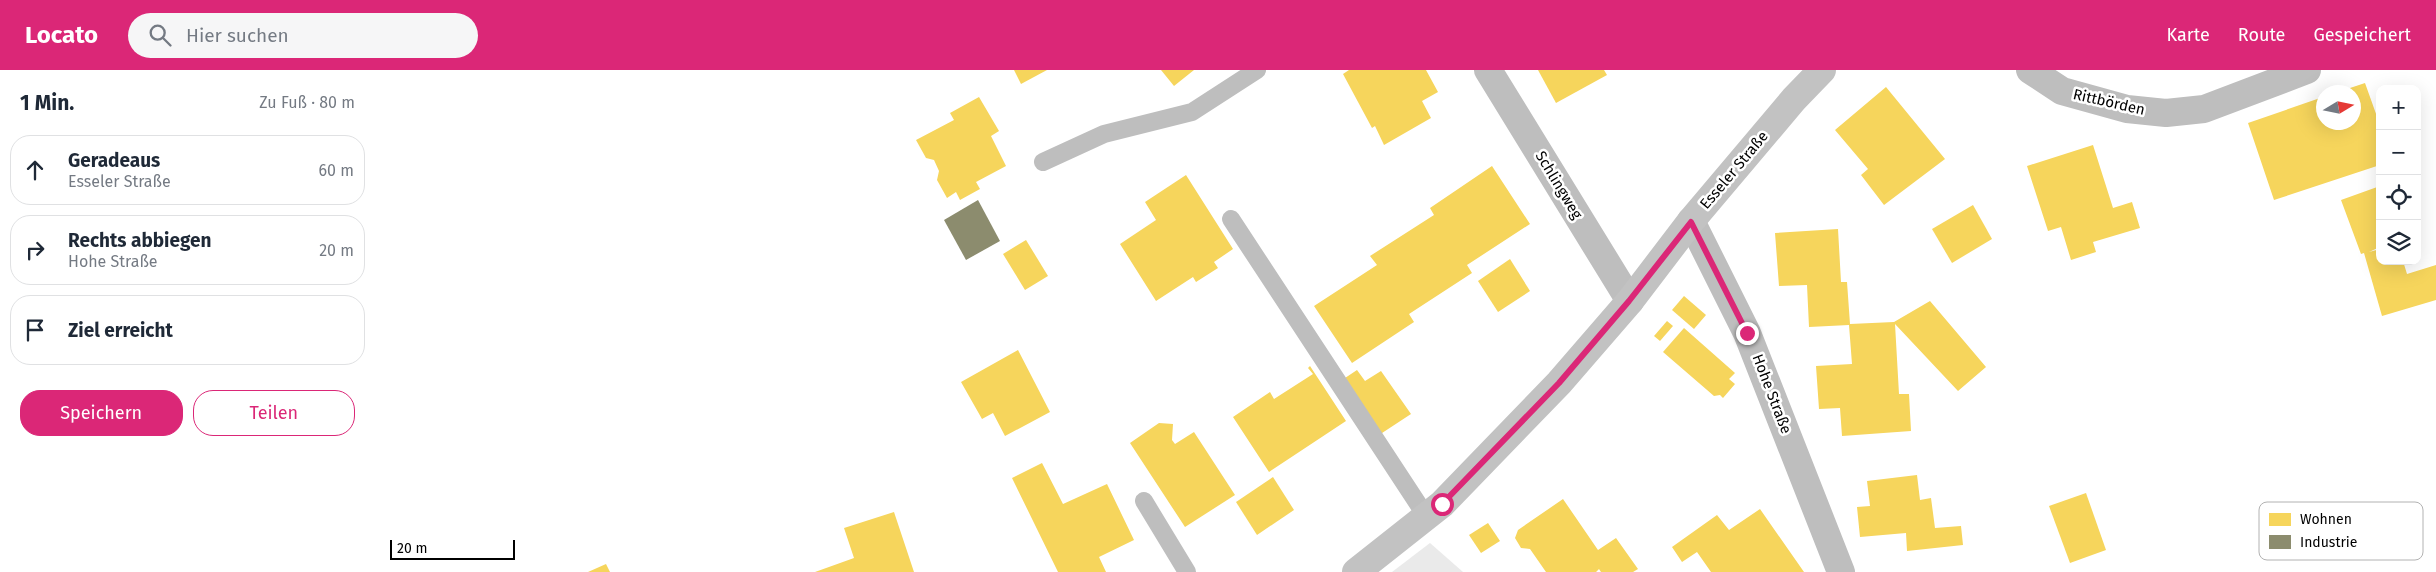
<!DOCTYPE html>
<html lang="de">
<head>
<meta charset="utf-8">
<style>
  :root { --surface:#fff; --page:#f6f6f7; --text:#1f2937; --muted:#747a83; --line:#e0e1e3; --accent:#db2777 }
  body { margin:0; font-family:"Fira Sans",sans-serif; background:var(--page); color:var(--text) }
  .controls { position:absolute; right:15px; top:15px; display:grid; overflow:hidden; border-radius:10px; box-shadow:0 5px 20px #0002 }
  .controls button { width:45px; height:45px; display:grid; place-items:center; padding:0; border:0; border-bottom:1px solid var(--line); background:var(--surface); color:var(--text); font:25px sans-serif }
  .compass { position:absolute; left:1941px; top:15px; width:45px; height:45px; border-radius:50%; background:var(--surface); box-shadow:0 5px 20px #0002; rotate:80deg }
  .scale { position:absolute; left:15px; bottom:12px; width:125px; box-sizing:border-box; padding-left:5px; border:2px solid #000; border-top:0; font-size:14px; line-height:18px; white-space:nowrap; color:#000; -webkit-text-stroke:4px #fff; paint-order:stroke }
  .stop { position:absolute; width:15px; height:15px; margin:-11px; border:4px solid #db2777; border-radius:50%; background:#fff }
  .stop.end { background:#db2777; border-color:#fff; box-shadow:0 1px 5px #0008 }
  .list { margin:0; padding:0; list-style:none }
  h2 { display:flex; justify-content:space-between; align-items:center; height:65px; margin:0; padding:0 20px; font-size:21px }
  h2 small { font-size:16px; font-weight:400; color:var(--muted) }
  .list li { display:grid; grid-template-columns:32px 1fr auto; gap:15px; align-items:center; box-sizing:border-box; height:70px; margin:0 10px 10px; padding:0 10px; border:1px solid var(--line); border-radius:20px }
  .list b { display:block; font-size:19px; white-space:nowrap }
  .list p { margin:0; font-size:16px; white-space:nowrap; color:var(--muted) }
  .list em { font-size:16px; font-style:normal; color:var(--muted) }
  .actions { display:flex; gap:10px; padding:15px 20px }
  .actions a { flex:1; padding:11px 0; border:1px solid var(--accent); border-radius:20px; text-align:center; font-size:18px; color:var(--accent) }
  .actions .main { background:var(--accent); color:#fff }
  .icon { flex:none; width:28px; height:28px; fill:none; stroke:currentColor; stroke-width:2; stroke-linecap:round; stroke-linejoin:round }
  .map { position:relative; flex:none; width:2061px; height:502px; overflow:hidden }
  header { display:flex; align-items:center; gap:30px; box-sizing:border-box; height:70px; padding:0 25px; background:var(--accent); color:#fff }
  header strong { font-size:24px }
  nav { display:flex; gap:28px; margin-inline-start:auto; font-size:18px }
  .search { width:350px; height:45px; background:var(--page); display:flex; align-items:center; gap:12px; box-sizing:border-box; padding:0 18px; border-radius:28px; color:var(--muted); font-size:19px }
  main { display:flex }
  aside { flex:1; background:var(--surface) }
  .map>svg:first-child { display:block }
  .green { fill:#eaeaea }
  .homes { fill:#f6d55c }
  .industry { fill:#8c8c6e }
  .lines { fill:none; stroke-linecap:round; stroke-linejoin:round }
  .service { stroke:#bebebe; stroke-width:18 }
  .minor { stroke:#bebebe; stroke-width:28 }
  .secondary { stroke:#c2c2c2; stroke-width:28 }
  .route { stroke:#db2777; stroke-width:6 }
  .labels { text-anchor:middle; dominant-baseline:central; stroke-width:5; stroke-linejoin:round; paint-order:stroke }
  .street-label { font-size:15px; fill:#000; stroke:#fff }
  .key { fill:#fff; stroke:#b2b2b2; stroke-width:1 }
  .key-label { font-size:14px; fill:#000 }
</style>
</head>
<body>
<header>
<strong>Locato</strong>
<div class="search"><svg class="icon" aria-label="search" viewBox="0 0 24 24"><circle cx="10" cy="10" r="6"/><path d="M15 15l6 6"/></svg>Hier suchen</div>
<nav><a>Karte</a><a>Route</a><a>Gespeichert</a></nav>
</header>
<main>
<aside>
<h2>1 Min.<small>Zu Fuß · 80 m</small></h2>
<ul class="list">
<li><svg class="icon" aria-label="ahead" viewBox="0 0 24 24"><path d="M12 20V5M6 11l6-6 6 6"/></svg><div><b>Geradeaus</b><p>Esseler Straße</p></div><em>60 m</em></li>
<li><svg class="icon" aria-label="right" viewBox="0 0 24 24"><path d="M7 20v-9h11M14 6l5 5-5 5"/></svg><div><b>Rechts abbiegen</b><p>Hohe Straße</p></div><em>20 m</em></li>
<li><svg class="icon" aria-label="arrive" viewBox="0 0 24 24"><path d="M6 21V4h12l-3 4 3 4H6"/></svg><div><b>Ziel erreicht</b></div></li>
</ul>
<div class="actions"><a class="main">Speichern</a><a>Teilen</a></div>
</aside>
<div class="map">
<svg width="2061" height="502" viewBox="0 0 2061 502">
  <rect width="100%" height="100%" fill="#fff"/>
  <path class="green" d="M1055,473L1088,502H1017Z"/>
  <g class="homes">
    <path d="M639,0H672L646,14Z"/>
    <path d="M786,0H819L799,16Z"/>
    <path d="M974,0H1051L1063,22L1047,31L1056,48L1009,75L1000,56L997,58L968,4Z"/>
    <path d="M1163,0H1229L1232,5L1181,33Z"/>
    <path d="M1990,13L2005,55V95L1899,130L1873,53L1948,27V52H1978V22H1963Z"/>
    <path d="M1511,17L1570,89L1509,135L1486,105L1493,99L1460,60Z"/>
    <path d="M604,27L624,61L616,66L631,96L601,112L605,119L585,130L581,122L572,128L562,110L564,101L559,90L551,88L541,70L579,50L575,43Z"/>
    <path d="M1718,75L1738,138L1757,132L1765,158L1718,172L1721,182L1696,190L1686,157L1673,161L1652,96Z"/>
    <path d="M1117,96L1155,154L1092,195L1097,203L1034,244L1039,252L977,293L939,236L1002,195L995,186L1059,145L1055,138Z"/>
    <path d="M811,105L858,179L839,192L843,198L821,212L818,207L781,231L745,174L781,150L770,132Z"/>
    <path d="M2005,116V177L1994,182L2005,179V191H2028L2032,204L2061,195V230L2007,246L1989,183L1986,184L1966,130Z"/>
    <path d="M1598,135L1617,169L1577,193L1557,159Z"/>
    <path d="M1463,159L1466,212H1472L1475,254L1519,252L1555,231L1611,297L1583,321L1520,254L1524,324H1534L1536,361L1467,366L1465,338L1444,339L1441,296L1477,294L1474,255L1434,257L1432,215L1404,216L1400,163Z"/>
    <path d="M651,170L673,206L650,220L628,184Z"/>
    <path d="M1135,189L1155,221L1123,242L1103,211Z"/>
    <path d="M1309,226L1331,245L1319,259L1297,240Z"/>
    <path d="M1292,251L1298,256L1285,271L1279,266Z"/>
    <path d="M1309,258L1360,303L1354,309L1360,314L1348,328L1345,325L1339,326L1288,282Z"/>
    <path d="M643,280L675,342L630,366L618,343L607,349L586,312Z"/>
    <path d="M935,296L971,351L894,402L858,347L895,322L899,329L938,304L933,298Z"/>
    <path d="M982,300L990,311L1006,301L1036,344L1004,365L967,310Z"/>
    <path d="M784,353L798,354L797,370L800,374L819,362L860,425L810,457L755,373Z"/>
    <path d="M667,393L688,434L732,414L759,470L724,487L731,502H683L637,408Z"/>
    <path d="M1542,405L1545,430L1556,428L1560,458L1586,456L1588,475L1532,481L1531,463L1485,467L1482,437L1495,436L1492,411Z"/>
    <path d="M898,407L919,440L882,465L861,432Z"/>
    <path d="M1711,423L1731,480L1695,493L1674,436Z"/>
    <path d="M1188,429L1223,480L1241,468L1263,499L1258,502H1226L1224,499L1221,502H1171L1155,479L1146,478L1140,468L1143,460Z"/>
    <path d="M1385,439L1429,502H1336L1322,482L1307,492L1297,477L1342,445L1354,460Z"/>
    <path d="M519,442L539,502H440L479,488L469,458Z"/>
    <path d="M1113,453L1125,471L1106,483L1094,465Z"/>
    <path d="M231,494L235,502H213Z"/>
  </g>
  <path class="industry" d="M603,130L625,171L591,190L569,150Z"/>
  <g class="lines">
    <g class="service">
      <path d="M668,92L729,64L817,42L882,0"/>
      <path d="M856,149L1051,446"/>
      <path d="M769,431L812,502"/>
    </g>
    <g class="minor">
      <path d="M1113,0L1255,231"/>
      <path d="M1655,0L1687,21L1752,39L1791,43L1829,39L1932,0"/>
      <path d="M1316,151L1372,263L1466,502"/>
    </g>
    <path class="secondary" d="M981,502L1067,434L1184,313L1255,231L1316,151L1419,29L1447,0"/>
  </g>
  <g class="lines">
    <path class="route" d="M1067,434L1184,313L1254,231L1316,152L1372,263"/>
  </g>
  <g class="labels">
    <g class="street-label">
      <text transform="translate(1734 32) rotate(13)">Rittbörden</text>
      <text transform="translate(1359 100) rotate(-50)">Esseler Straße</text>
      <text transform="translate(1184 115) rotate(59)">Schlingweg</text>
      <text transform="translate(1397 324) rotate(69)">Hohe Straße</text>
    </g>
  </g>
  <rect x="1884" y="432" width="164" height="58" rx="8" class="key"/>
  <rect x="1894" y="443" width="22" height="13" fill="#f6d55c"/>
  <rect x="1894" y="465" width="22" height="14" fill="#8c8c6e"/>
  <g class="key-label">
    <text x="1925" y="454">Wohnen</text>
    <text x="1925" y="477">Industrie</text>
  </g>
</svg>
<div class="controls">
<button>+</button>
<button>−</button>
<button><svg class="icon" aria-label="locate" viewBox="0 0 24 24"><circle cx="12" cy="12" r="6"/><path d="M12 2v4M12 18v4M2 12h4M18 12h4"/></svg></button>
<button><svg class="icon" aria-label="layers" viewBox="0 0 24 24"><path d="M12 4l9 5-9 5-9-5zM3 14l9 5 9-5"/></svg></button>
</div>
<svg class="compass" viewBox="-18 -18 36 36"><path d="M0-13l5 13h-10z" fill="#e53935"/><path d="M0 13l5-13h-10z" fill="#747a83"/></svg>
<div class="scale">20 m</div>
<div class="stop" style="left:1067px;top:434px"></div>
<div class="stop end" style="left:1372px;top:263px"></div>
</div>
</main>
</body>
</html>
